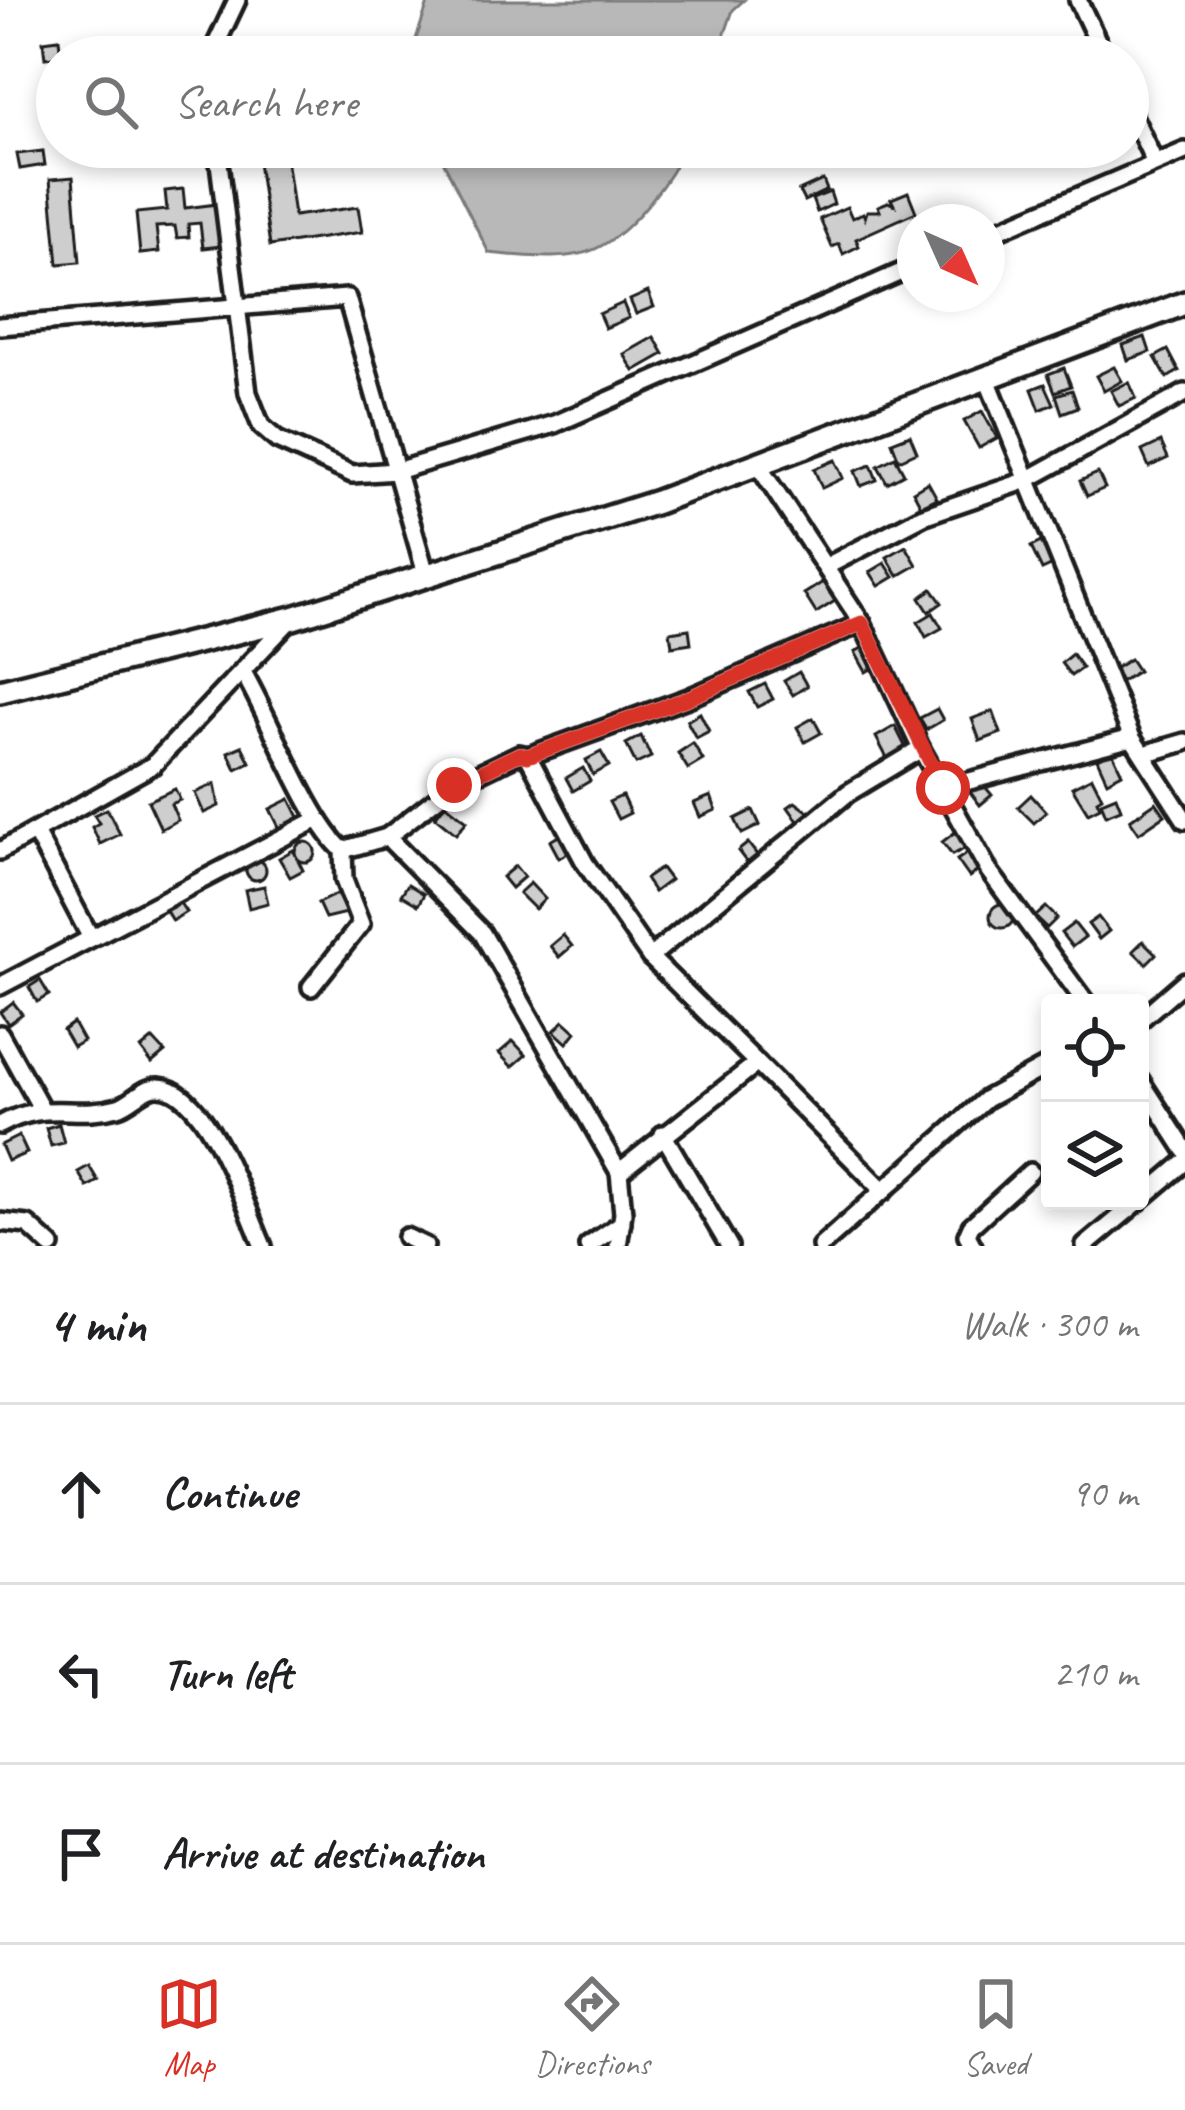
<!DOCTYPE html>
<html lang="en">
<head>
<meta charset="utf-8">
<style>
  :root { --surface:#fff; --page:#f6f6f6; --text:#202124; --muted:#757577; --line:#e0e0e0; --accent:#d93025 }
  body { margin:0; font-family:Caveat,sans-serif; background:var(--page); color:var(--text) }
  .controls { position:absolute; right:36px; bottom:36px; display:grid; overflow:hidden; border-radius:12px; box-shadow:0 6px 18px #0003 }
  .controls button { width:108px; height:108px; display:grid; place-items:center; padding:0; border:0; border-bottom:3px solid var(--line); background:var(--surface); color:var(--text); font:60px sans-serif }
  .compass { position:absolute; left:897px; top:204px; width:108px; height:108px; border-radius:50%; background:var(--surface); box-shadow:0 6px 18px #0003; rotate:135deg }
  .stop { position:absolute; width:36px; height:36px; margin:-27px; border:9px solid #d93025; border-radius:50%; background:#fff }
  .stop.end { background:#d93025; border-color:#fff; box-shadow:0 3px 12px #0008 }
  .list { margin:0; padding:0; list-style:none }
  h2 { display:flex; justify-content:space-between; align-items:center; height:156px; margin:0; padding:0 48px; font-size:51px }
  h2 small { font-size:39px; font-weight:400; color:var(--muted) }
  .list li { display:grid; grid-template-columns:78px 1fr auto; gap:36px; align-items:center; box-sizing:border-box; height:180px; padding:0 48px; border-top:3px solid var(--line) }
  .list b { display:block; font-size:45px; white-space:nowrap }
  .list em { font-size:39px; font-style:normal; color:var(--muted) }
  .icon { flex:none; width:66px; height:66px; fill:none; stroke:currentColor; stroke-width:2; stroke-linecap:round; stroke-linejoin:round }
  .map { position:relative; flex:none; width:1185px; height:1246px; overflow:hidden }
  .search { position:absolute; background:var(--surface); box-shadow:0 6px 18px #0003; left:36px; right:36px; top:36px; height:132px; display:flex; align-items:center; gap:30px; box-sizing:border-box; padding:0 42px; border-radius:66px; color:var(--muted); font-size:45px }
  .sheet { height:696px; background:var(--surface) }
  nav { display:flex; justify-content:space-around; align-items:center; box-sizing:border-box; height:168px; border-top:3px solid var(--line); background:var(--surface); font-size:33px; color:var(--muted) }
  nav a { display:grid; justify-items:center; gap:6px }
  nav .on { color:var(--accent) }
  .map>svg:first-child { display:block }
  .water { fill:#b8b8b8; stroke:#7a7a7a; stroke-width:3 }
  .building { fill:#cecece; stroke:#1c1c1c; stroke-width:3 }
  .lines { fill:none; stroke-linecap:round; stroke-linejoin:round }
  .minor-casing { stroke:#1c1c1c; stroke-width:24 }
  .secondary-casing { stroke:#1c1c1c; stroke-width:30 }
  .minor { stroke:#fff; stroke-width:15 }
  .secondary { stroke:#fff; stroke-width:21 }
  .route { stroke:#d93025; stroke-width:15 }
</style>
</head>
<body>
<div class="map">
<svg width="1185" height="1246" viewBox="0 0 1185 1246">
  <rect width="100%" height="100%" fill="#fff"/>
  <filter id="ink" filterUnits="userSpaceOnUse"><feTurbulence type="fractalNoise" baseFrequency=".00833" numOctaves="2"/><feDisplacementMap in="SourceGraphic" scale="24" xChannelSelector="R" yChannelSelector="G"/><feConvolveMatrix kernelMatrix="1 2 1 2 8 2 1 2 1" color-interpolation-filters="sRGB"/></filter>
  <g filter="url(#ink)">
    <g class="water">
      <path d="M429,0H744L733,10L717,57H410Z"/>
      <path d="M436,147H685C671,179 633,229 601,246C572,263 522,256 489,253Z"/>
    </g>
    <g class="building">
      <path d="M59,39L61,56L45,58L43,41Z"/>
      <path d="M131,147H210L211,152L132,161Z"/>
      <path d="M43,151L45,165L20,169L17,154Z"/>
      <path d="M286,158L294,216L358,207L362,232L270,246L258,162Z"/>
      <path d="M73,177L80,262L58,264L50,179Z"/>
      <path d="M823,180L827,190L804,201L799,191Z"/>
      <path d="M183,189L185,208L217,204L222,246L203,248L200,223L188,224L189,237L177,238L175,226L156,227L159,252L140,254L136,213L167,210L165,191Z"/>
      <path d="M830,192L834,204L817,212L812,199Z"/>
      <path d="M908,192L916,212L856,239L859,246L843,254L839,244L832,247L820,219L847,207L852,218L863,213L865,218L867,211H880L878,206L888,202L894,205L891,199Z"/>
      <path d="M648,292L654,307L636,314L630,300Z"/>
      <path d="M623,303L629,318L605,328L599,314Z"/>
      <path d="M654,337L664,354L634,371L624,354Z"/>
      <path d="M1145,337L1150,352L1128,360L1123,345Z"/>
      <path d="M1168,350L1179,371L1167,378L1155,357Z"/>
      <path d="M1114,367L1122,381L1104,391L1096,376Z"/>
      <path d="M1064,368L1071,386L1055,392L1048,374Z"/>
      <path d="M1129,382L1136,398L1119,406L1111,391Z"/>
      <path d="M1045,384L1054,404L1040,410L1032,389Z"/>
      <path d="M1072,390L1078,407L1062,413L1056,395Z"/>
      <path d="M982,411L997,438L979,448L964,421Z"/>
      <path d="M910,435L917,452L899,460L892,442Z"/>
      <path d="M1161,442L1168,458L1149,467L1142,451Z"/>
      <path d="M895,457L904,474L887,483L878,466Z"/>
      <path d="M835,460L843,478L822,488L814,469Z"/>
      <path d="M871,465L877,480L861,486L855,471Z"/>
      <path d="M1098,473L1105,488L1087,496L1080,481Z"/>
      <path d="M928,482L937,498L921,506L913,491Z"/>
      <path d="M1043,541L1055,564L1042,570L1031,547Z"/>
      <path d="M906,546L917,565L898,576L887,557Z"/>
      <path d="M885,563L894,577L879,586L870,572Z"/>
      <path d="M823,582L835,601L816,613L804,594Z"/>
      <path d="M932,589L942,603L929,612L920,598Z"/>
      <path d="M933,613L942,628L926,637L918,622Z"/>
      <path d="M689,629L691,643L672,646L670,632Z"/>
      <path d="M874,641L885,661L866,672L855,652Z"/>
      <path d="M1072,654L1082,668L1071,676L1061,663Z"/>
      <path d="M1130,659L1138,671L1120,682L1112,670Z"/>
      <path d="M799,672L807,686L793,695L784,681Z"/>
      <path d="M765,684L773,699L757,707L749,692Z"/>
      <path d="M937,709L943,720L926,730L920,718Z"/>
      <path d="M993,711L1001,733L980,741L972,719Z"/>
      <path d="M700,713L709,731L696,738L687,721Z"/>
      <path d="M813,718L821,733L805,742L797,727Z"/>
      <path d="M895,726L907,750L888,760L876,737Z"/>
      <path d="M641,736L651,757L636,764L626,744Z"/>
      <path d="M693,743L703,760L688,769L678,753Z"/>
      <path d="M242,746L250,762L236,769L228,752Z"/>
      <path d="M601,752L609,766L593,775L586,760Z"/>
      <path d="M1112,752L1122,773L1107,781L1097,759Z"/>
      <path d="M583,768L590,781L573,791L566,778Z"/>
      <path d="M1092,777L1102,797L1097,800L1100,807L1088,813L1072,787Z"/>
      <path d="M982,783L992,795L980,805L970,792Z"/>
      <path d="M215,784L219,806L204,813L195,793Z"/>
      <path d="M175,789L180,800L171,804L178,820L161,829L148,801Z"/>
      <path d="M1031,795L1046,812L1034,823L1018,807Z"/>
      <path d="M622,796L630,813L618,819L609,802Z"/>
      <path d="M711,796L716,810L700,817L694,803Z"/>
      <path d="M1116,796L1121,809L1106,815L1101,802Z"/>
      <path d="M290,799L300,819L280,829L270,809Z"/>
      <path d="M795,802L813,815L800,824L788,807Z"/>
      <path d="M1156,802L1165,815L1139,833L1130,820Z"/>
      <path d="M445,804L467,821L456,834L435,817Z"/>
      <path d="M107,809L120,834L100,844L92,827L99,823L94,815Z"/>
      <path d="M753,810L760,825L742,834L735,819Z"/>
      <path d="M958,830L970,846L952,855L942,842Z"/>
      <path d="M562,834L571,851L559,858L550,841Z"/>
      <circle cx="305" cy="852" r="10"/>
      <path d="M748,843L761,860L751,868L738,851Z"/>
      <path d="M293,850L303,870L290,877L279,858Z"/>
      <path d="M972,850L984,867L969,877L957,860Z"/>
      <circle cx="256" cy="870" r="10"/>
      <path d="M515,866L524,877L511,888L502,877Z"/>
      <path d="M661,868L670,880L654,892L645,879Z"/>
      <path d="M530,883L545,899L535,909L519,893Z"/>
      <path d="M408,884L424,894L418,905L401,895Z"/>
      <path d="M264,886L268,903L249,908L245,890Z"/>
      <path d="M337,894L346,913L325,918L318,903Z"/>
      <path d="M178,900L186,912L172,921L165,909Z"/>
      <circle cx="1002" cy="916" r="12"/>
      <path d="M1046,907L1057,918L1047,928L1035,917Z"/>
      <path d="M1098,917L1109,931L1099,939L1088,924Z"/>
      <path d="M1074,923L1085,937L1072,947L1061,933Z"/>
      <path d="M563,935L572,946L559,957L550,946Z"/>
      <path d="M1143,941L1156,954L1146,964L1133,951Z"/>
      <path d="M40,980L49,995L37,1002L29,987Z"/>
      <path d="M13,1002L22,1014L8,1024L0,1012Z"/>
      <path d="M564,1021L576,1032L567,1043L554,1031Z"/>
      <path d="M73,1023L83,1041L73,1047L63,1030Z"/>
      <path d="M153,1039L165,1052L152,1063L141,1049Z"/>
      <path d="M513,1041L526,1055L512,1067L499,1053Z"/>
      <path d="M59,1124L64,1143L51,1146L46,1128Z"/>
      <path d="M19,1136L27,1153L8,1161L1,1145Z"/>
      <path d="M89,1166L98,1181L87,1187L78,1172Z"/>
    </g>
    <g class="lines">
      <g class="minor-casing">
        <g id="minor">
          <path d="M1078,0L1105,57"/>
          <path d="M210,57L237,0"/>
          <path d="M1128,105L1154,161"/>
          <path d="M217,147L248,393L261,426L277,440L352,474L396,471L555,424L915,266"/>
          <path d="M987,235L1185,151"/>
          <path d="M0,326L347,298L426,574"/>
          <path d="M987,379L1132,738L1185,820"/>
          <path d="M758,465L862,623L921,749L989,871L1086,1003"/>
          <path d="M827,566L923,516L1025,481L1185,393"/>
          <path d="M243,672C269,716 310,823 343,850L387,837L454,785L519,754L528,756L688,698L862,623"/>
          <path d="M1144,754L1185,742"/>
          <path d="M528,756L585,863L650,957L757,1063L619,1172"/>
          <path d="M943,788L1132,738"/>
          <path d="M35,832L91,938"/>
          <path d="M387,837L482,933L619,1172L623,1213L618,1246"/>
          <path d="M0,851L153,765L290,620"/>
          <path d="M650,957L848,793L921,749"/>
          <path d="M0,986L318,819"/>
          <path d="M311,987L361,924L344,880L343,850"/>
          <path d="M1140,1020L1185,981"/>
          <path d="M0,1034L41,1108"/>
          <path d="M757,1063L884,1191"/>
          <path d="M1140,1080L1185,1150"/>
          <path d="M0,1125C46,1099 73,1119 118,1107C132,1103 144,1086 159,1087C208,1089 246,1208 263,1246"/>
          <path d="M663,1134L729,1246"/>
          <path d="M1140,1200L1185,1162"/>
          <path d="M0,1222L28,1225L51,1246"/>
          <path d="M406,1237L425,1246"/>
          <path d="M588,1246L622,1223"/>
          <path d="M821,1246L986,1099L1050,1064"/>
          <path d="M973,1246L967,1235L971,1226L1030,1172"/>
          <path d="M1085,1246L1139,1201"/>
        </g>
      </g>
      <g class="secondary-casing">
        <path id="secondary" d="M0,691L293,618L657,502L1185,303"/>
      </g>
      <use href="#minor" class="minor"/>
      <use href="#secondary" class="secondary"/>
    </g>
  </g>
  <g class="lines" filter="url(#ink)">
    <path class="route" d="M454,785L519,754L528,756L688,698L862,623L943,788"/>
  </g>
</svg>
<div class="controls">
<button><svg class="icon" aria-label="locate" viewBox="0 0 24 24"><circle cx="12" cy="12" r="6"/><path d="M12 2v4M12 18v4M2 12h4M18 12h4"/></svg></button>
<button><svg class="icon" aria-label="layers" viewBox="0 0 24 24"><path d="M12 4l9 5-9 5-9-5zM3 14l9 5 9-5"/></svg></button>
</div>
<svg class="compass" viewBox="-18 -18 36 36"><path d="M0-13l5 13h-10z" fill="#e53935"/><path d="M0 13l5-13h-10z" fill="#757577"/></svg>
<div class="stop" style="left:943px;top:788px"></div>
<div class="stop end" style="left:454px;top:785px"></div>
<div class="search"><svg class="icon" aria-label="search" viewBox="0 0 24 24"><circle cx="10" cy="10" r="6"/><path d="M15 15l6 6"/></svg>Search here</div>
</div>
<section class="sheet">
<h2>4 min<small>Walk · 300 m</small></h2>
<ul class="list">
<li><svg class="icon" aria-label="ahead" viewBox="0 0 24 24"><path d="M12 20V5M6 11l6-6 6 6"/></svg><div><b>Continue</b></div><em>90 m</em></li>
<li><svg class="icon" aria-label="left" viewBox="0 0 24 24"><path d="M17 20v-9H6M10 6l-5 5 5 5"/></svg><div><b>Turn left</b></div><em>210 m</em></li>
<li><svg class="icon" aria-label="arrive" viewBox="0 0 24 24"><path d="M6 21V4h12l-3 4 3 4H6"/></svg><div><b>Arrive at destination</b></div></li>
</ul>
</section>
<nav>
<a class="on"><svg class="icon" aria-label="map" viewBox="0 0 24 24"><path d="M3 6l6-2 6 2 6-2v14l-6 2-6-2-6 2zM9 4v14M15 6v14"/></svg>Map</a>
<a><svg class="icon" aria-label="directions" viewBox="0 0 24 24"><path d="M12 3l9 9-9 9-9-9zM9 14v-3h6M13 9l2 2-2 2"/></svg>Directions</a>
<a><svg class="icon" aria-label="saved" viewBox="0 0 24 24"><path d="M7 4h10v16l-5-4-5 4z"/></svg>Saved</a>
</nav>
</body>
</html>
